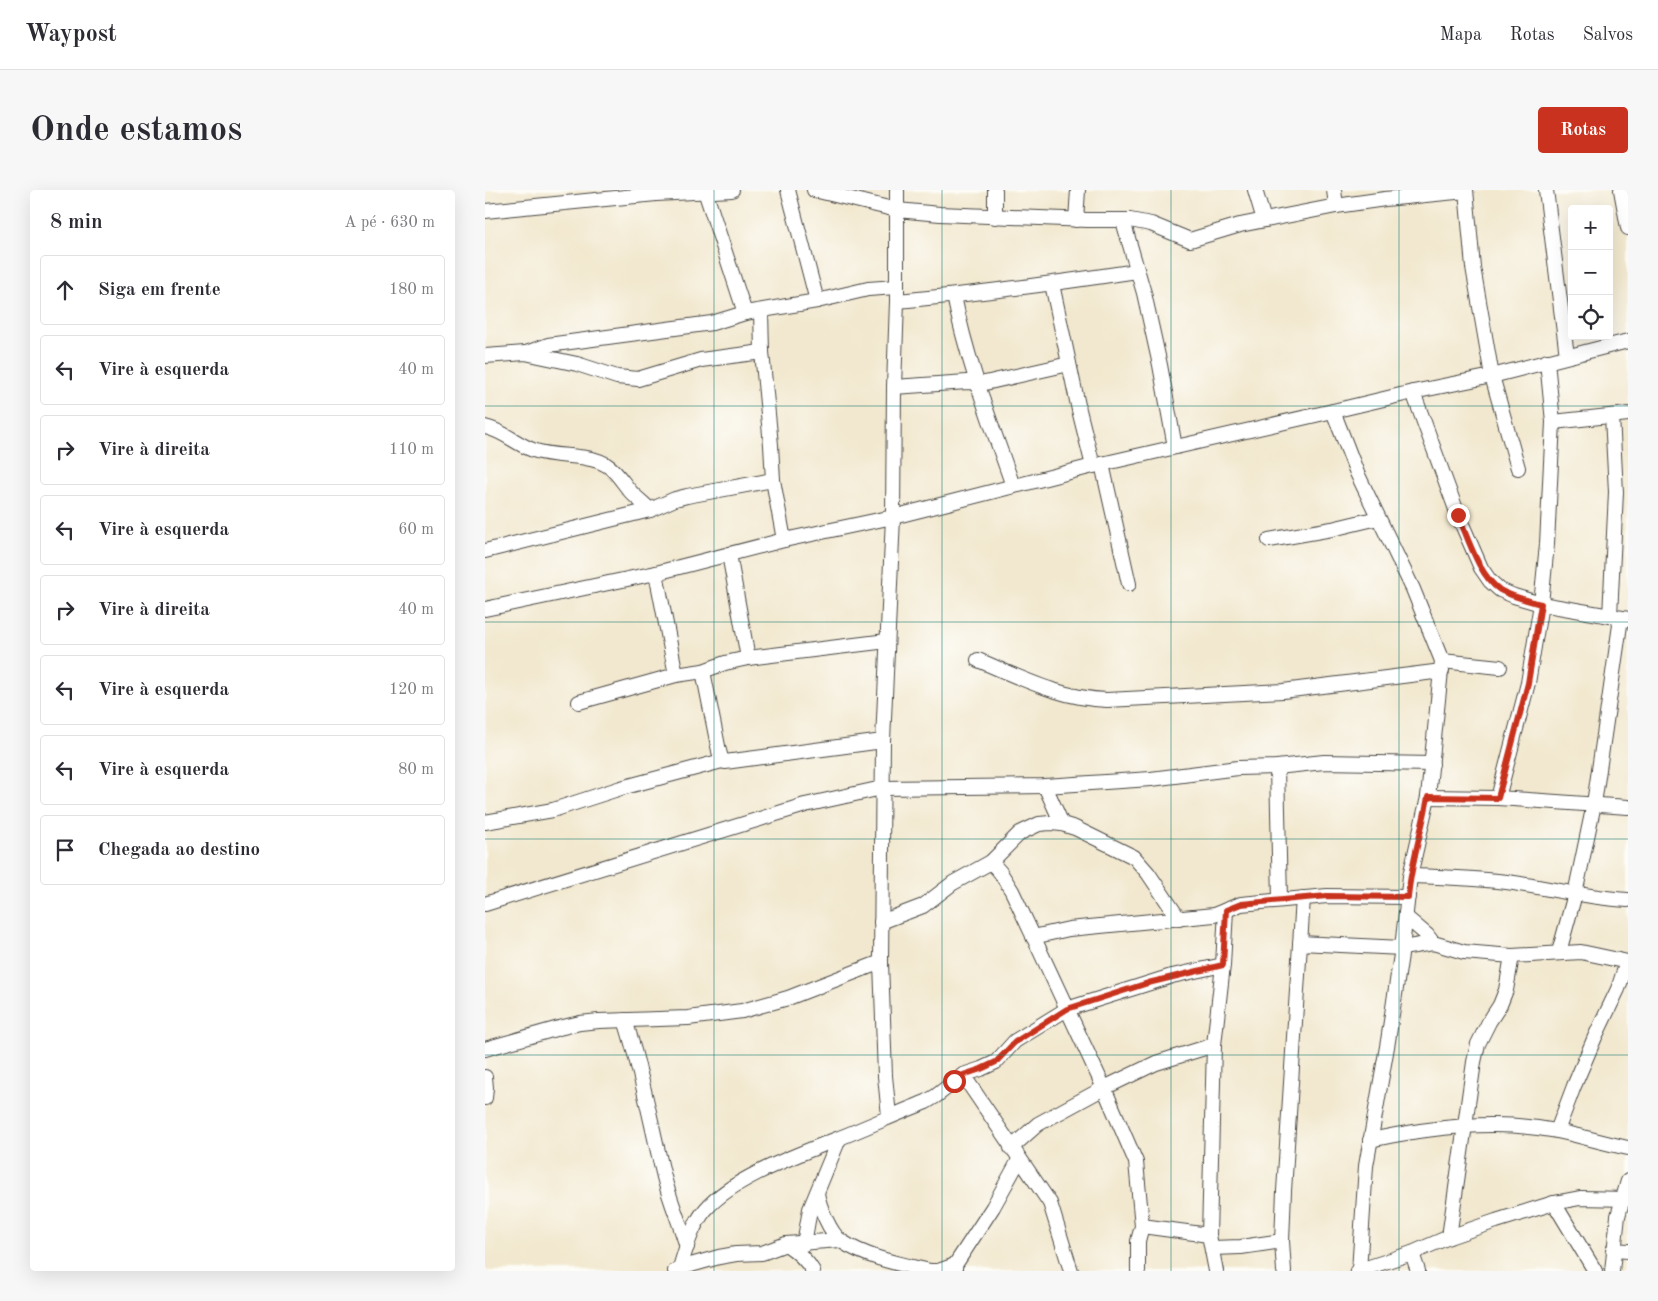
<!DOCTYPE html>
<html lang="pt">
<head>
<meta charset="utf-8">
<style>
  :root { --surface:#fff; --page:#f7f7f7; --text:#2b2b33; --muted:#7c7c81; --line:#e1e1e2; --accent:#c8321e }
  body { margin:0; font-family:"Old Standard TT",serif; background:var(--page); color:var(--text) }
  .controls { position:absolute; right:15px; top:15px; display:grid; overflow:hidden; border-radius:5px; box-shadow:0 5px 20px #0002 }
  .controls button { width:45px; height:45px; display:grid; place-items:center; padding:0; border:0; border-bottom:1px solid var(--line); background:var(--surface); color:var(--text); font:25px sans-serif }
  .stop { position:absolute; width:15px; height:15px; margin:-11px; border:4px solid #c8321e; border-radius:50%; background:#fff }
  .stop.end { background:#c8321e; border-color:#fff; box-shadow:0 1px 5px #0008 }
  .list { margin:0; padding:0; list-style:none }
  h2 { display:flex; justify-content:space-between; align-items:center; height:65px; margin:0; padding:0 20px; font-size:21px }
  h2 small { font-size:16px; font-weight:400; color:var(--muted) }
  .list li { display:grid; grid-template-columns:32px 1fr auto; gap:15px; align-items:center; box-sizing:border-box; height:70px; margin:0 10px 10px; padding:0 10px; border:1px solid var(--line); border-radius:5px }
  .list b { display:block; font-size:19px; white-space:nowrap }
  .list em { font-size:16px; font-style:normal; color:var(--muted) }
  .icon { flex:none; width:28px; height:28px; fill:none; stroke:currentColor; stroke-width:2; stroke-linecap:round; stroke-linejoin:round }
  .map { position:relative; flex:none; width:1143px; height:1081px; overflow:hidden; border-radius:5px }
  header { display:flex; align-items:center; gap:30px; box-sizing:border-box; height:70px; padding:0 25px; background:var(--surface); border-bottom:1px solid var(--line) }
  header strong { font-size:24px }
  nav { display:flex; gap:28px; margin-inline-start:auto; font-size:18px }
  .intro { display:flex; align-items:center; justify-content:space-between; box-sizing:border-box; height:120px; padding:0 30px }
  h1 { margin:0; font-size:35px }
  .button { padding:12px 22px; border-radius:5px; background:var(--accent); color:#fff; font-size:18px; font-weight:700 }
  main { display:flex; gap:30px; padding:0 30px }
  aside { flex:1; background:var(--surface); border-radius:5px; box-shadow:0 5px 20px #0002 }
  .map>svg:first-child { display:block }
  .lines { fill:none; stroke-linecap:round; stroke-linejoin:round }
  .minor-casing { stroke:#494744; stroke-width:16 }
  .minor { stroke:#fff; stroke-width:14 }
  .route { stroke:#c8321e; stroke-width:6 }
  .grid { fill:none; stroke:#0f766e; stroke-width:1; stroke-opacity:0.55 }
</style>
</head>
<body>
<header>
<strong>Waypost</strong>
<nav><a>Mapa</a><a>Rotas</a><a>Salvos</a></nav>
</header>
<div class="intro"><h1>Onde estamos</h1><a class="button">Rotas</a></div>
<main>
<aside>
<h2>8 min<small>A pé · 630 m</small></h2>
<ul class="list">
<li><svg class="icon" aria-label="ahead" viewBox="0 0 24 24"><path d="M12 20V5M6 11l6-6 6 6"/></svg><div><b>Siga em frente</b></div><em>180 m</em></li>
<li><svg class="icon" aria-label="left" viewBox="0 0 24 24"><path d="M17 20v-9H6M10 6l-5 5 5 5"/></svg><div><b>Vire à esquerda</b></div><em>40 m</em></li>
<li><svg class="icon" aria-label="right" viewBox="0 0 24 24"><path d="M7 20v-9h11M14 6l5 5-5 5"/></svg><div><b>Vire à direita</b></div><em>110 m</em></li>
<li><svg class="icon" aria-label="left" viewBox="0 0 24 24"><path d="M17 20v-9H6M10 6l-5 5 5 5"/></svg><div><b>Vire à esquerda</b></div><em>60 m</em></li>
<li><svg class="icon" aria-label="right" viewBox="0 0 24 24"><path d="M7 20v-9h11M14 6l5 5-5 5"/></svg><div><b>Vire à direita</b></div><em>40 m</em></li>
<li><svg class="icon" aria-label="left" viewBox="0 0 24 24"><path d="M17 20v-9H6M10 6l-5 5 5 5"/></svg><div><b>Vire à esquerda</b></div><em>120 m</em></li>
<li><svg class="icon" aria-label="left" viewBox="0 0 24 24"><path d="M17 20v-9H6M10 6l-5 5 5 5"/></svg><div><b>Vire à esquerda</b></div><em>80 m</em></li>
<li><svg class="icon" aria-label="arrive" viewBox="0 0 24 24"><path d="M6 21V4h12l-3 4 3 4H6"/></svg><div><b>Chegada ao destino</b></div></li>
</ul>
</aside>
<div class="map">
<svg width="1143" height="1081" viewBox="0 0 1143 1081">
  <rect width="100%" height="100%" fill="#fdfcf7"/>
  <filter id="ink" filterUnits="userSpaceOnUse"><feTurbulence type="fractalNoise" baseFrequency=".02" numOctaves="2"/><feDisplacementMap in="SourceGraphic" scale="10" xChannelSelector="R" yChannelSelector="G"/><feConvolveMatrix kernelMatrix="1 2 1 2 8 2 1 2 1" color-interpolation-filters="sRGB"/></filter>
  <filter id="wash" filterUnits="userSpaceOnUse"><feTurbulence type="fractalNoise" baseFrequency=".0096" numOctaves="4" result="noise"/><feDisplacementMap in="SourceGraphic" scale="20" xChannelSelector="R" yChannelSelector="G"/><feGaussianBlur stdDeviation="1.12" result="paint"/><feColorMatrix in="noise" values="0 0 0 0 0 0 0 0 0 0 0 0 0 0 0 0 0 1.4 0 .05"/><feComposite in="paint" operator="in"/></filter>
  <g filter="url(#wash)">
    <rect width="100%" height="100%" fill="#f2e8cf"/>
  </g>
  <g filter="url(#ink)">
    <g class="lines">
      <g class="minor-casing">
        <g id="minor">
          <path d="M303,0L332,111"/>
          <path d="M329,0L412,20L455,24L602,30H645L666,34L705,50L755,35L851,16L900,9L981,1"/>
          <path d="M510,0V27"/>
          <path d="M770,0L779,30"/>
          <path d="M849,0L851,16"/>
          <path d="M981,0L988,77L1007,186L1033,278"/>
          <path d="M1061,0L1082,166"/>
          <path d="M1136,0L1143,38"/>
          <path d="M220,1L260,123"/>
          <path d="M0,21L171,4L247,0"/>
          <path d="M591,30L593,0"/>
          <path d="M638,31L659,103L675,175L690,257"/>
          <path d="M567,94L594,220L608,276"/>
          <path d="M469,106C482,171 506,233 528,296"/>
          <path d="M412,111C493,104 572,93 652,81"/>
          <path d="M276,121L277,162"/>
          <path d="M41,163L63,155L227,133L260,123L332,111L383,99L411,97"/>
          <path d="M0,166L40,163L92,174L132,187L153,189L216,170L277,162L286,255L288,290L299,350"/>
          <path d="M409,197L482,192L500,193L584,174"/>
          <path d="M928,202L973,325L996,378L1005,391L1015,400L1029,406L1056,414L1143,429"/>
          <path d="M848,221L872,283L928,399L957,471L943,607L925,686L917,758L903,851L881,976L874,1081"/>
          <path d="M1068,232L1143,224"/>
          <path d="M0,237C19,241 31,254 48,260C65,266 83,265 101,268C127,272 131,284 145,301C151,308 159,313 165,320L190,309L202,306L288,290"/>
          <path d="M617,274L644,394"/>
          <path d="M784,350L847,339L893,328"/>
          <path d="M0,361L165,320"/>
          <path d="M244,364L263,468"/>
          <path d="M171,383L191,485"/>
          <path d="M0,419L171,383L299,350L408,327L608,276L848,221L928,202L1007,186L1143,151"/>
          <path d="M1125,426L1131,302L1127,226"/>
          <path d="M493,470C534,487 576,509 622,510L798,501L957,481"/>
          <path d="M957,471L1015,477"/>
          <path d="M218,481L234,561L236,568L240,572L398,551"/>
          <path d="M94,512L191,485L218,481L240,473L263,468L402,451"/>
          <path d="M792,577L795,710"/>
          <path d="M560,596L577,634"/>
          <path d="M943,607L1013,608L1143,617"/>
          <path d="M1013,608L1043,493L1056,414L1062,354L1068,232L1062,171"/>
          <path d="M0,632L68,620L136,598L237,571"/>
          <path d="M506,672L515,682L527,701L619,898L651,972L657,1036L653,1051V1081"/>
          <path d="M925,686C959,687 994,688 1029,693C1067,699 1104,708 1143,710"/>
          <path d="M0,714L320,615L397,598L560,596L666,589L753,578L792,577L839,572L947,574"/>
          <path d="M922,728L942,745L948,753L979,762L1027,766L1096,762L1143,772"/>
          <path d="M396,732L438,716L468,693L506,672L535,643L554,634L565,633L577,634L590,638L649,667L663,683L694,729"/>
          <path d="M548,747L584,739L729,725L756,714L842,706L923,707"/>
          <path d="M815,753L917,758L948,753"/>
          <path d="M1074,762L1090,704L1109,614L1136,428"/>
          <path d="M140,830C157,882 166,935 179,987C185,1011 195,1033 202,1057"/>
          <path d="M0,859L74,838L95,833L114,831L203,828L257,821L303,808L396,772"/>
          <path d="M478,885L565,1013L586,1081"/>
          <path d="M0,887L1,898L0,908"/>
          <path d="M404,926L400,886L396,772L398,551L408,327L409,197L412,111V0"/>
          <path d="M1072,941L1089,896L1110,847L1133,799L1142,772"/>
          <path d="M885,950C946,937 1010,929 1072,941C1096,946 1119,953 1143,958"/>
          <path d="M526,958L553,934L619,898L671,873L729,855"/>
          <path d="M332,1003C334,1016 345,1043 356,1051C382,1068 415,1074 445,1081H453L470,1075"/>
          <path d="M1069,1013L1110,1081"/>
          <path d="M657,1036L724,1045"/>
          <path d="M964,1047L989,872L993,854L1004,832L1015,815L1021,800L1027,766"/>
          <path d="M301,1054C313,1062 321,1069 328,1081"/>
          <path d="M319,1054L325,1019L354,949"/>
          <path d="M727,1058L756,1057L797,1051"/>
          <path d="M1128,1060L1143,1061"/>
          <path d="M927,1063L933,1081"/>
          <path d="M195,1078C201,1058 207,1035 221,1019C249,987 313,965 352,949C382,937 411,924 441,912L451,906L478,885L496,879L511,872L530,851L582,819L687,786L738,775"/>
          <path d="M190,1081L195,1078L234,1067L251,1064L277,1063L301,1054L355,1050"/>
          <path d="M470,1081V1075L508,1017L534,970"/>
          <path d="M731,1081L724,1045L729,855L738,775L741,720"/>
          <path d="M799,1081L797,1051L799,1001L818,708"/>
          <path d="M872,1081L927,1063L964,1047L1011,1031L1069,1013L1095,1008L1143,1009"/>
          <path d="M1127,1081L1133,1026L1143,991"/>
        </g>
      </g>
      <use href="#minor" class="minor"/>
    </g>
  </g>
  <g class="lines" filter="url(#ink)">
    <path class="route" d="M469,891L478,885L496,879L511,872L530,852L582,819L663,793L738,775L741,720L756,714L842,706L923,707C926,673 937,641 943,607L1013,608L1043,493L1056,414C1042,410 1027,407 1015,400C994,386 983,348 973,325"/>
  </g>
  <path class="grid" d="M229,0V1081M457,0V1081M686,0V1081M914,0V1081M0,216H1143M0,432H1143M0,649H1143M0,865H1143"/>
</svg>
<div class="controls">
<button>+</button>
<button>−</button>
<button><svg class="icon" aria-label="locate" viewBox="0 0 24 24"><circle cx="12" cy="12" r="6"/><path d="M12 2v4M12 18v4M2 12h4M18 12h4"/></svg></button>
</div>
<div class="stop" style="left:469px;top:891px"></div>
<div class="stop end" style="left:973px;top:325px"></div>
</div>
</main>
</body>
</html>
